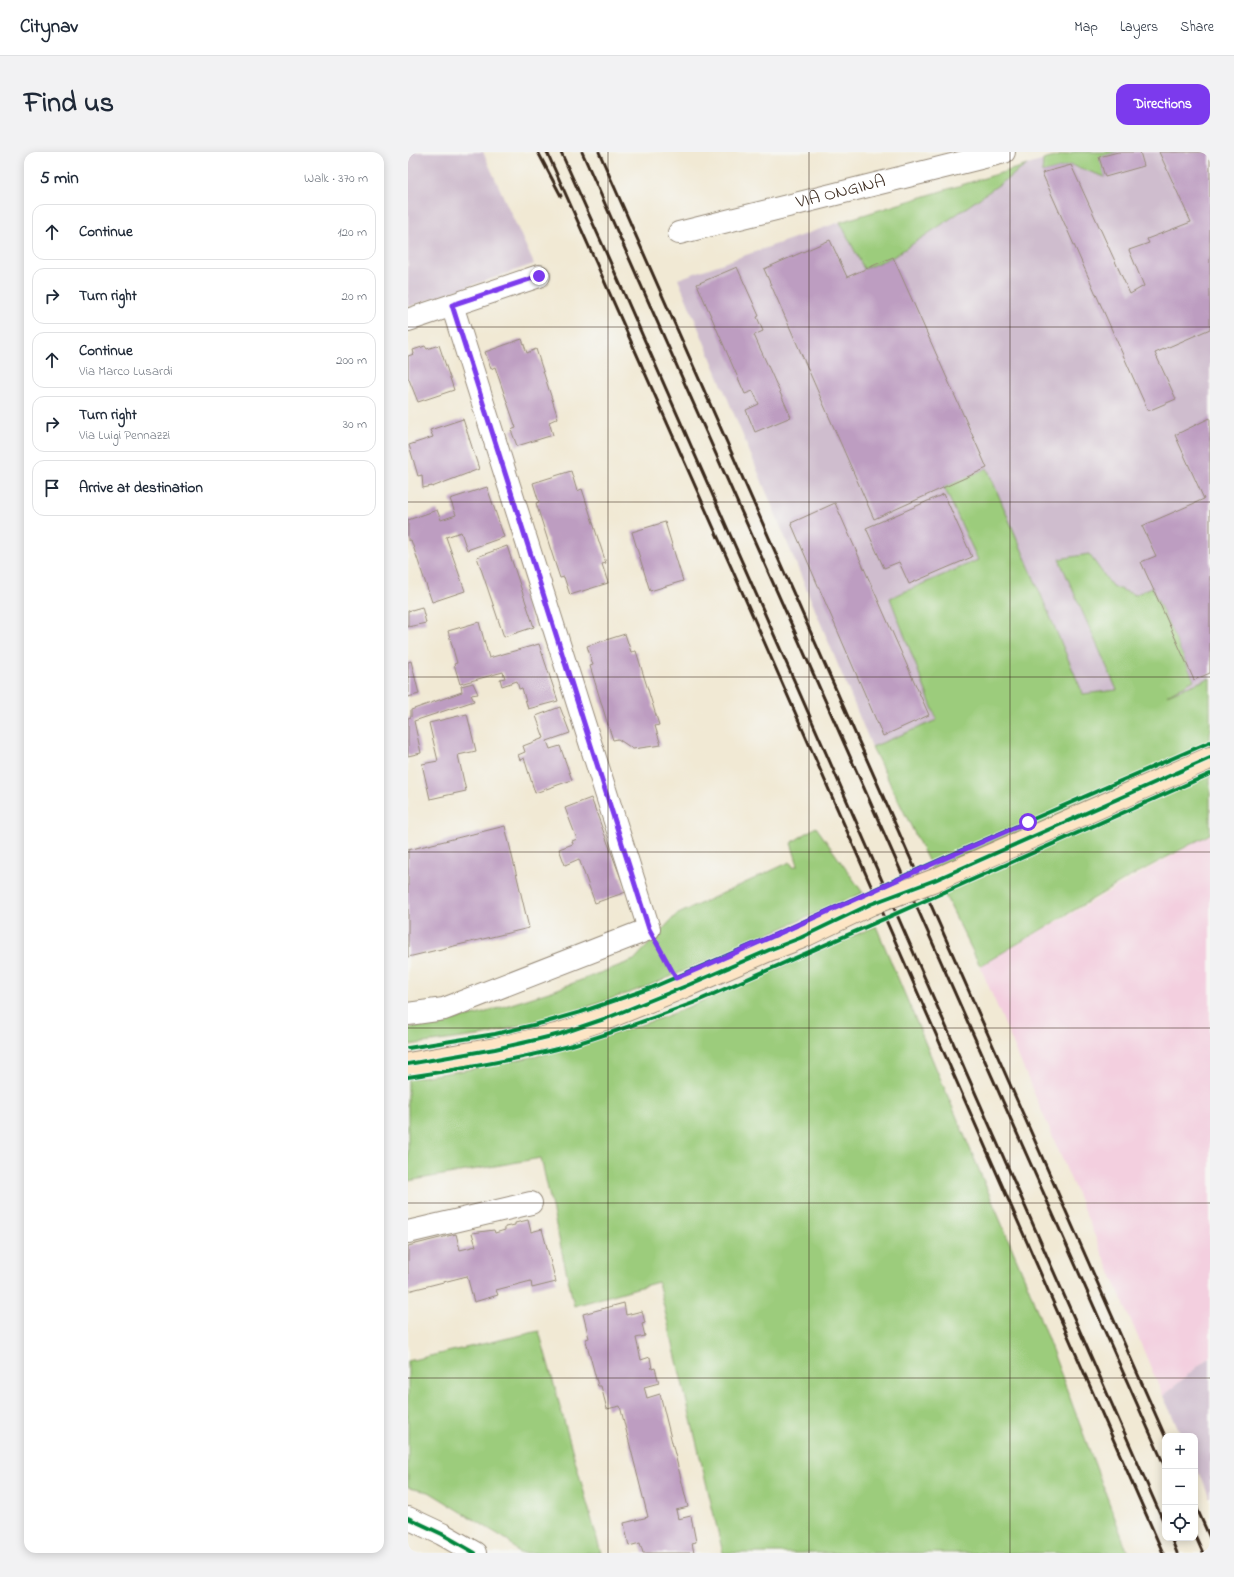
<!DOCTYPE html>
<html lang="en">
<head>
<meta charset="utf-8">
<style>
  :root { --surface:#fff; --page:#f2f2f3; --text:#1f2937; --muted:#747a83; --line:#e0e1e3; --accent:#7c3aed }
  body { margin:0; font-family:"Indie Flower",sans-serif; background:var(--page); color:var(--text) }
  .controls { position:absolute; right:12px; bottom:12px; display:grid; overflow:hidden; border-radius:8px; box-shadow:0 2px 10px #0003 }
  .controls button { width:36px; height:36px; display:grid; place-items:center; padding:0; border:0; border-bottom:1px solid var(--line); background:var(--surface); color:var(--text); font:20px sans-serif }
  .stop { position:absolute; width:12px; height:12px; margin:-9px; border:3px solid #7c3aed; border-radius:50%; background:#fff }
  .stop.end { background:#7c3aed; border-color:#fff; box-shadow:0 1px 4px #0008 }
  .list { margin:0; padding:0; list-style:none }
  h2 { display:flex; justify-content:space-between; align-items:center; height:52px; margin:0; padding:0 16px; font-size:17px }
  h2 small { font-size:13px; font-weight:400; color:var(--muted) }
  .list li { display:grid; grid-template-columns:26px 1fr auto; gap:12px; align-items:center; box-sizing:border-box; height:56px; margin:0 8px 8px; padding:0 8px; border:1px solid var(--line); border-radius:12px }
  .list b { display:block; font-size:15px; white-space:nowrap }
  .list p { margin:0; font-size:13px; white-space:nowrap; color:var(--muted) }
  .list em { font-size:13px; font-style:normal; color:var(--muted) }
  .icon { flex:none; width:22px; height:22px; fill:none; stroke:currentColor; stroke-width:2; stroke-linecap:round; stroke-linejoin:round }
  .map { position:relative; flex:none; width:802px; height:1401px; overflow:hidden; border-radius:12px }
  header { display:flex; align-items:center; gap:24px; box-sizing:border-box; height:56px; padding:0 20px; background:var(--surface); border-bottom:1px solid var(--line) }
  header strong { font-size:19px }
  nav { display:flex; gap:22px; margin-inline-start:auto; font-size:14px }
  .intro { display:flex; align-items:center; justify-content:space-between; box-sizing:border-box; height:96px; padding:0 24px }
  h1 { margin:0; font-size:28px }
  .button { padding:10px 18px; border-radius:12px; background:var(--accent); color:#fff; font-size:14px; font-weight:700 }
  main { display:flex; gap:24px; padding:0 24px }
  aside { flex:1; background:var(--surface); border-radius:12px; box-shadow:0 2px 10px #0003 }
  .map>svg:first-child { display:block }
  .built { fill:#f3cfdf }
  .industrial { fill:#cfbdce }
  .green { fill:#9ccc7b; stroke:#6c7b4c }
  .building { fill:#bd9dc1 }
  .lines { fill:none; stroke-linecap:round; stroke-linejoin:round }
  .street-casing { stroke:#968a79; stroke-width:24 }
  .secondary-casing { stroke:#968a79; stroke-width:24 }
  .path { stroke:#968a79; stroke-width:2.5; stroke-dasharray:1 3; stroke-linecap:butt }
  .street { stroke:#fff; stroke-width:22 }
  .secondary { stroke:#fde5c5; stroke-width:22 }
  .rail { stroke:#3b2a1e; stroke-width:3 }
  .secondary-bridge-casing { stroke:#968a79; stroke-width:24; stroke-linecap:butt }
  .secondary-bridge { stroke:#fde5c5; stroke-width:22 }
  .cycleway-casing { stroke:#f6f6f2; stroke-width:6 }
  .cycleway { stroke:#00873e; stroke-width:4 }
  .route { stroke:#7c3aed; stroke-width:5 }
  .grid { fill:none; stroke:#3b2a1e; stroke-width:1; stroke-opacity:0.55 }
  .labels { text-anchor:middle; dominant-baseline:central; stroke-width:3; stroke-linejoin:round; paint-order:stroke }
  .street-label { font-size:18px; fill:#3b2a1e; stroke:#f6f6f2 }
</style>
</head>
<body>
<header>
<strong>Citynav</strong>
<nav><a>Map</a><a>Layers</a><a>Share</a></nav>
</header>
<div class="intro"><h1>Find us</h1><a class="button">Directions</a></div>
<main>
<aside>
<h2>5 min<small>Walk · 370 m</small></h2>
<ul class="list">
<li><svg class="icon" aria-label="ahead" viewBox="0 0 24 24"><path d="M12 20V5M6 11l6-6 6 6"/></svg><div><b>Continue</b></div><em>120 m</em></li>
<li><svg class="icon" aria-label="right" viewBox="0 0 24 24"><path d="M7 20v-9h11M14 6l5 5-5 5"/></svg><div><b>Turn right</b></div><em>20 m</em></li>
<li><svg class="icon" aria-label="ahead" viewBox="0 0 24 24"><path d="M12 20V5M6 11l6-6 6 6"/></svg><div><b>Continue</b><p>Via Marco Lusardi</p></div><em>200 m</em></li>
<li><svg class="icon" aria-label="right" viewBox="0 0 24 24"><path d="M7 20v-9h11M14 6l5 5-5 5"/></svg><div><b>Turn right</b><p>Via Luigi Pennazzi</p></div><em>30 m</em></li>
<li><svg class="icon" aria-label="arrive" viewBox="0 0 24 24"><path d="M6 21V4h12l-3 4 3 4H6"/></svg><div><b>Arrive at destination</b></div></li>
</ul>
</aside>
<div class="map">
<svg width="802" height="1401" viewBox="0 0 802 1401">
  <rect width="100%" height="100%" fill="#f6f6f2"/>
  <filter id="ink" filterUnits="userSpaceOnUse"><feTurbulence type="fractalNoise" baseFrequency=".025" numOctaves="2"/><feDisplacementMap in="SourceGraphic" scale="8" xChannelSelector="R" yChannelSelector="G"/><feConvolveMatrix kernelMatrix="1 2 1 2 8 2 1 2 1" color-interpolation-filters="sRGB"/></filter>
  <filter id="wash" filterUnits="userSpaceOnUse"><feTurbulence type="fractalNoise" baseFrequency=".012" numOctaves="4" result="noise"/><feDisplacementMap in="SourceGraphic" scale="16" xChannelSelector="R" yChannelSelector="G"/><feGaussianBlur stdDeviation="0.9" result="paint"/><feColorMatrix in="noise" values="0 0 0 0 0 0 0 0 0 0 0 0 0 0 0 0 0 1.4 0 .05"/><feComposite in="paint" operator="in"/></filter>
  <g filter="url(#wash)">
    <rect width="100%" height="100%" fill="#f1e9d4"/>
    <path class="built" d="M802,682V1206L801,1205L755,1244L572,814Z"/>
    <g class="industrial">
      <path d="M0,0H75L126,112L0,155Z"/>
      <path d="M666,0H802V526L580,614L529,568L464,595L270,127L432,70L619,13Z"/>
      <path d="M801,1205L802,1206V1346L787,1313V1284H774L755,1244Z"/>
    </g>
    <g class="green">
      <path d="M666,0H710L697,25L663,13L634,21L635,8Z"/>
      <path d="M619,13L539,69L485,105L456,117L432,70Z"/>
      <path d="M579,316L675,542L709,538L651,407L681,402L704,434L727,443L744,435L786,528L759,543L802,526V682L722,725L572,814L464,595L529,568L482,446L570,408L536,335Z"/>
      <path d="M408,675L455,741L241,834L171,858L77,883L0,893V876L69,863L147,838L226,808L268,763L382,710L385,715L390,713L383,691Z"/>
      <path d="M468,774L620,1134L720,1401H315L250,1130L166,1154L133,1006L0,1029V927L64,917L129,904L199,884L259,864Z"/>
      <path d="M131,1179L193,1401H110L101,1389L21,1340L0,1336V1209Z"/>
    </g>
    <g id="blocks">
      <g class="building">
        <path d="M710,0H732L736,14L697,25L691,5Z"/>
        <path d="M751,0H802V177L747,201L768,247L740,259L634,21L663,13L722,142L736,134L721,98L741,91L739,87L783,70Z"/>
        <path d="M422,88L439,125L485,105L579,316L466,367L356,117Z"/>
        <path d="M329,115L351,164L349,165L355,179L346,183L383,265L347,280L338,258L351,252L345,239L337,242L289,132Z"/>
        <path d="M114,187L119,201L128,197L150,266L141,270L145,283L109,294L103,278L108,276L87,215L83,217L77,200Z"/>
        <path d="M31,193L46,238L10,250L0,225V204L6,202L5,198L17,194L19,197Z"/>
        <path d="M802,266V521L786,528L733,410L748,404L734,374L796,347L767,283Z"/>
        <path d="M55,267L71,317L24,335V334L15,336L14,323L10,324L1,293L25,285L22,278Z"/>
        <path d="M163,319L169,339L174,337L198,411L194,412L200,431L162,443L156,425L152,426L147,411L128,351L131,350L125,331Z"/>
        <path d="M79,335L96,385L59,398L53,380L38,385L57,439L24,450L3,388L0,389V368L29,358L33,368L48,363L42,347Z"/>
        <path d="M536,342L564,405L501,432L491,410L476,416L458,376Z"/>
        <path d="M427,351L521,563L475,584L383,371Z"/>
        <path d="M257,370L275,429L242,439L224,380Z"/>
        <path d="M99,394L126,475L96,485L69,405Z"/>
        <path d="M14,455L18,471L0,475V459Z"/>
        <path d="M71,470L81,506L131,492L150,549L120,557L114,536L111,537L109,529L94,534L92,527L97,526L95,520L52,532L46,512L49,511L40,479Z"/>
        <path d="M217,482L223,500L228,499L251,573L247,574L253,593L225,597L210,587L205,588L200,573L182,514L185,513L179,494Z"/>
        <path d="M3,509L11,542L0,545V510Z"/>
        <path d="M65,531L70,542L63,543L66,549L6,569L13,601L0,604V566L3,565V558L54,540L53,534Z"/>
        <path d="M152,555L162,581L139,589L142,597L152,594L164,628L127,641L116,606L112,608L110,603L117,600L115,594L136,586L128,564Z"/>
        <path d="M59,562L68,599L50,603L58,639L22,647L14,612L30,609L21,571Z"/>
        <path d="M183,646L218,740L187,751L171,707L157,713L151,697L165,692L164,689L169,687L157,656Z"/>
        <path d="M97,674L121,776L0,805V698Z"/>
        <path d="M120,1068L123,1080L134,1077L148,1130L124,1136L123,1129L88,1138L90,1143L66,1150L59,1124L0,1139V1094L48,1082L52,1098L68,1094L64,1081L86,1078L87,1081L97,1078V1075L107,1073V1071Z"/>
        <path d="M216,1151L218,1163L234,1159L237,1171L234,1172L237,1184L228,1186L233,1208L242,1205L244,1217L247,1216L251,1231L236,1235L239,1246L252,1242L280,1355L268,1358L270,1367L283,1364L288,1390L284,1391L286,1401H235L232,1391L221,1394L216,1371L240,1365L212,1254L199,1257L193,1234H190L178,1189V1187L181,1186L175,1162Z"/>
      </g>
    </g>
  </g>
  <g filter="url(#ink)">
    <use href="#blocks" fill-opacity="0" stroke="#968a79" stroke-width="1"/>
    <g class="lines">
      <g class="street-casing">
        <g id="street">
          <path id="s1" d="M271,81L596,0"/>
          <path d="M0,168L131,124"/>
          <path d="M0,862L36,857L241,777L44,153"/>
          <path d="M0,1080L123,1051"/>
          <path d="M0,1366L34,1382L67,1401"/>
        </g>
      </g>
      <g class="secondary-casing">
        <g id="secondary">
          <path d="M527,728L802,606"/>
          <path d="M0,912L87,897L152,882L199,866L278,834L361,798L392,786L463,752"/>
        </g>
      </g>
      <path class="path" d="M251,795L263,817"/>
      <use href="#street" class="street"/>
      <use href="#secondary" class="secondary"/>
      <g class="rail">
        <path d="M130,0L153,44"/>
        <path d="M139,0L351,478L755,1401"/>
        <path d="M153,0C358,456 554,916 757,1373"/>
        <path d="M174,0L757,1315"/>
        <path d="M191,0L757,1284"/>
        <path d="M787,1352L802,1386"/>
        <path d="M787,1383L795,1401"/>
        <path d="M763,1386L769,1401"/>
      </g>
      <g class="secondary-bridge-casing">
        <path id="secondary-bridge" d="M463,752L527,728"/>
      </g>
      <use href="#secondary-bridge" class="secondary-bridge"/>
      <g class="cycleway-casing">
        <g id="cycleway">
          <path d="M0,896L87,882L138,870L173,860L243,836L362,785L538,705L802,590"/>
          <path d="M0,912L87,897L123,889L152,882L199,866L278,834L361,798L392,786L463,752L527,728L802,606"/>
          <path d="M0,925C55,917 110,908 164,893C205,881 245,866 285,851C458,776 629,698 802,622"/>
          <path d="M0,1366L34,1382L67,1401"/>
        </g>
      </g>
      <use href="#cycleway" class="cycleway"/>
    </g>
  </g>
  <g class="lines" filter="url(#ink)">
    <path class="route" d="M131,124L44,153L241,777L268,826C386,777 502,720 620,670"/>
  </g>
  <path class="grid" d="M200,0V1401M401,0V1401M602,0V1401M0,175H802M0,350H802M0,525H802M0,700H802M0,876H802M0,1051H802M0,1226H802"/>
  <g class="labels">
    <g class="street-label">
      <text stroke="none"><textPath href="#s1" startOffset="167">VIA ONGINA</textPath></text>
    </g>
  </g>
</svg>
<div class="controls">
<button>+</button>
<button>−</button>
<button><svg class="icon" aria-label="locate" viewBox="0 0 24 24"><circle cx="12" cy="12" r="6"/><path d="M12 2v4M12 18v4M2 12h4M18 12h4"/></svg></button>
</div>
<div class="stop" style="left:620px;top:670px"></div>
<div class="stop end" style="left:131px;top:124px"></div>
</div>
</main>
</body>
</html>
